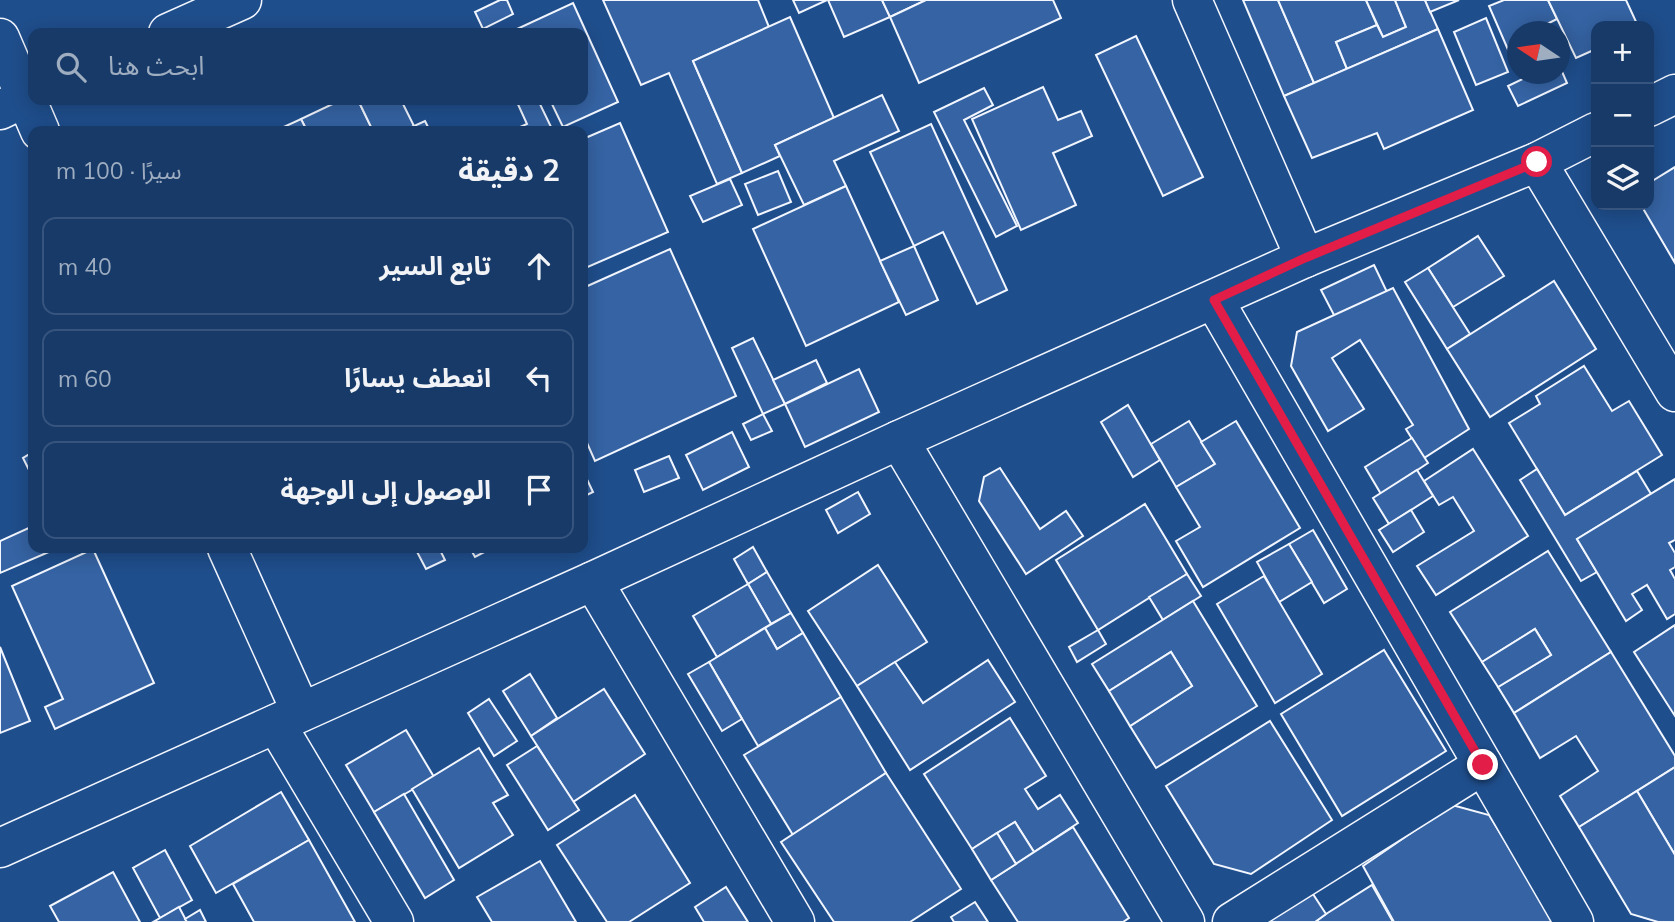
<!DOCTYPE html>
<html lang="ar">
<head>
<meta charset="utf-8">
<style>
  :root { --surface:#173a69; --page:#20416f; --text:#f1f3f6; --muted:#9eadc0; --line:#36547d }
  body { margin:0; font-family:Mulish,"Noto Sans Arabic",sans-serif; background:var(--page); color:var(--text); direction:rtl }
  .controls { position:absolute; right:21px; top:21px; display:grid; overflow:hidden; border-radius:14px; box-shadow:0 4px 18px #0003 }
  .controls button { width:63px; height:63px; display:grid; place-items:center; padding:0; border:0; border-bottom:2px solid var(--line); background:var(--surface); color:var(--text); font:35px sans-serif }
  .compass { position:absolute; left:1507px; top:21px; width:63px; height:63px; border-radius:50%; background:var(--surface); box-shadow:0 4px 18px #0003; rotate:283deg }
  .stop { position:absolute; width:21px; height:21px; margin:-16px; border:5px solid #e11d48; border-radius:50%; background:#fff }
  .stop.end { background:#e11d48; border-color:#fff; box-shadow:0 2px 7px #0008 }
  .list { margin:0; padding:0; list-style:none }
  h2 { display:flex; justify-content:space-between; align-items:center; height:91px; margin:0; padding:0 28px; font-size:30px }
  h2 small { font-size:23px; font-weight:400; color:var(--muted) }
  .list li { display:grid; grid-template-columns:46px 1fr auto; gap:21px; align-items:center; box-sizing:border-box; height:98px; margin:0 14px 14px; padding:0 14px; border:2px solid var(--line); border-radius:14px }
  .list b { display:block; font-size:26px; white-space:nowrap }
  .list em { font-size:23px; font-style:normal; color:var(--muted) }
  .icon { flex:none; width:38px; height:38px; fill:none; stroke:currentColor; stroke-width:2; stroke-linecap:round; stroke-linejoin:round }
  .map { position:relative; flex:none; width:1675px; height:922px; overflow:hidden; direction:ltr }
  .search { position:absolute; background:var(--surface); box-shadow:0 4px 18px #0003; left:28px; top:28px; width:560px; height:77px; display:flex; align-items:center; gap:18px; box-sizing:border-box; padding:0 24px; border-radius:14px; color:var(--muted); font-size:26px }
  .panel { position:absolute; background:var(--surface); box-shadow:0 4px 18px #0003; left:28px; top:126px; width:560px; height:427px; border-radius:14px; direction:rtl }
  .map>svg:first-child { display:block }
  .building { fill:#3563a3; stroke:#f2f6ff; stroke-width:2 }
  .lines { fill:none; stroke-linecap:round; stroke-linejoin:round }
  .street-casing { stroke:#f2f6ff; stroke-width:41 }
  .secondary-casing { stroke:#f2f6ff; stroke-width:41 }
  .street { stroke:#1f4e8c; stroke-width:38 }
  .secondary { stroke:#1f4e8c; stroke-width:38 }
  .route { stroke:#e11d48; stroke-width:9 }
</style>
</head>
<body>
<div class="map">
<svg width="1675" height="922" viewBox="0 0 1675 922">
  <rect width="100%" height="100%" fill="#1f4e8c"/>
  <g class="building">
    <path d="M500,0H507L513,14L483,29L475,12Z"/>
    <path d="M603,0H758L769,27L693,61L742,173L717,184L669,73L641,85Z"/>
    <path d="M793,0H827L799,13Z"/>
    <path d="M828,0H882L890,17L844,37Z"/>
    <path d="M882,0H926L890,17Z"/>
    <path d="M926,0H1053L1061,18L919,83L890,17Z"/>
    <path d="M1243,0H1278L1314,83L1284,96Z"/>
    <path d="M1278,0H1366L1377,25L1336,42L1347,69L1314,83Z"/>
    <path d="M1366,0H1395L1406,27L1383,37Z"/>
    <path d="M1395,0H1425L1438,29L1347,69L1336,42L1377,25L1383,37L1406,27Z"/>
    <path d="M1425,0H1459L1430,12Z"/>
    <path d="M1504,0H1548L1557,19L1541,27L1543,32H1518L1516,68L1489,6Z"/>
    <path d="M1548,0H1626L1638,26H1596V49L1576,58Z"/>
    <path d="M573,3L618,102L563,127L550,100H583V33H519L517,29Z"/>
    <path d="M790,17L834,118L775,145L780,156L742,173L693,61Z"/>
    <path d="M1486,18L1508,72L1476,85L1454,32Z"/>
    <path d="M1438,29L1473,110L1384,149L1377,133L1312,158L1284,96Z"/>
    <path d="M1136,36L1203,177L1163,196L1096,55Z"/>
    <path d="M1560,67L1567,83L1518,106L1508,86L1533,74H1560Z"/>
    <path d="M1043,87L1058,120L1081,111L1092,136L1053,153L1076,205L1021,230L972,119Z"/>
    <path d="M984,88L993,105L964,120L1017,226L996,237L934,112Z"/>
    <path d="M882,95L899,131L834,161L846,186L804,205L775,145Z"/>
    <path d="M341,100H358L373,131H307L301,119Z"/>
    <path d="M358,100H401L414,126L403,131H373Z"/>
    <path d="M516,100H538L553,131H511L527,124Z"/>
    <path d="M301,119L307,131H275Z"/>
    <path d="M425,121L430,131H403Z"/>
    <path d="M620,123L668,232L583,269V139Z"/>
    <path d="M931,124L1007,290L977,304L943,232L914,246L870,152Z"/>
    <path d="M1675,167V263L1641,205H1649V183Z"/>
    <path d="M778,171L791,202L758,215L745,184Z"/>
    <path d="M730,179L742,205L703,222L690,196Z"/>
    <path d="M846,186L899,302L806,346L753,229Z"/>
    <path d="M1478,236L1504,276L1453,307L1428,268Z"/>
    <path d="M914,246L938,300L906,315L880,261Z"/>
    <path d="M670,249L736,396L595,461L583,434V288Z"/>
    <path d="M1374,265L1387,292L1335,317L1321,290Z"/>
    <path d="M1428,268L1470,334L1447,349L1405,282Z"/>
    <path d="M1554,281L1596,349L1490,417L1447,349Z"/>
    <path d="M1393,288L1469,429L1424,458L1406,429L1413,425L1360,340L1332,358L1364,409L1328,431L1291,366L1297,332Z"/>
    <path d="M753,338L785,404L763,414L732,348Z"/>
    <path d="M816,360L827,383L785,404L773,380Z"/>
    <path d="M1584,366L1612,411L1629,401L1662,455L1565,515L1509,423L1540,404L1536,396Z"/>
    <path d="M859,369L879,412L805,447L785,404Z"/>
    <path d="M1128,405L1160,460L1133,477L1101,422Z"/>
    <path d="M763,414L772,431L751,440L743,424Z"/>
    <path d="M1189,421L1215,464L1176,487L1151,444Z"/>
    <path d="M1236,421L1300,528L1203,587L1176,541L1200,527L1176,487L1215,464L1201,442Z"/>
    <path d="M732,432L749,467L703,490L686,455Z"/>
    <path d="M1412,438L1428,463L1381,494L1365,467Z"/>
    <path d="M1473,449L1528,536L1436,595L1417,566L1474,531L1453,497L1439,505L1424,481Z"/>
    <path d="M33,452V478L23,458Z"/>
    <path d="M669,456L679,478L644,492L635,470Z"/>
    <path d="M1000,468L1040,529L1066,511L1083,536L1026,574L979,501L984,477Z"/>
    <path d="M1537,469L1565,515L1637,471L1651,494L1577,539L1597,572L1581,581L1520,480Z"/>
    <path d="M1417,470L1433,496L1389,524L1373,498Z"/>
    <path d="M583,471L593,492L583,497Z"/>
    <path d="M1675,479V540L1669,543L1675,553V567L1670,570L1675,579V614L1667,619L1647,585L1632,594L1642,610L1626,621L1577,539Z"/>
    <path d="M858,492L870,514L838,533L826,510Z"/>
    <path d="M1145,504L1187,574L1098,630L1056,560Z"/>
    <path d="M1411,510L1424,532L1393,552L1379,530Z"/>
    <path d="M33,526V548H58L0,573V541Z"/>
    <path d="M1313,530L1347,589L1324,603L1289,544Z"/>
    <path d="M1289,544L1312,582L1279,602L1257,562Z"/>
    <path d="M753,547L767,572L748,584L734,559Z"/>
    <path d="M415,548H439L445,560L426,569Z"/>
    <path d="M470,548H492L475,557Z"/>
    <path d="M93,549L154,683L55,729L45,707L63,699L12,586Z"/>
    <path d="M1548,551L1611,652L1514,713L1498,687L1551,655L1535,629L1482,662L1450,612Z"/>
    <path d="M878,565L927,642L857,686L808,611Z"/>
    <path d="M767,572L791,613L771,624L748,584Z"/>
    <path d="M1187,574L1201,596L1163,620L1149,597Z"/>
    <path d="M1264,576L1322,674L1275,703L1217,604Z"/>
    <path d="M748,584L771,624L717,657L693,616Z"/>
    <path d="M1193,601L1257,706L1156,768L1130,726L1192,686L1171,652L1109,691L1092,664Z"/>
    <path d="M791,613L803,633L777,649L765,628Z"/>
    <path d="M1675,625V716L1634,652Z"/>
    <path d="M765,628L777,649L803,633L841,697L758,746L709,662Z"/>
    <path d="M1535,629L1551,655L1498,687L1482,662Z"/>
    <path d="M1098,630L1106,644L1077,662L1069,647Z"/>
    <path d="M0,647L30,721L0,733Z"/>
    <path d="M1384,650L1446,751L1342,816L1281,714Z"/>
    <path d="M1171,652L1192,686L1130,726L1109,691Z"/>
    <path d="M1611,652L1675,756V767L1579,827L1560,796L1598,771L1576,736L1540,758L1514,713Z"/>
    <path d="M988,660L1015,702L910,770L857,686L895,662L923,703Z"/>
    <path d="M709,662L742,719L722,731L688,674Z"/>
    <path d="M530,674L557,718L531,736L503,691Z"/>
    <path d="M604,689L645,754L573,802L531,736Z"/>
    <path d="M841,697L886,773L793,835L744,755Z"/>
    <path d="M489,699L517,741L494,756L468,713Z"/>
    <path d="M1010,718L1046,776L1025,789L1038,809L1060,795L1078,823L1034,852L1015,822L972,849L924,774Z"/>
    <path d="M1270,721L1332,820L1251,874L1214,864L1166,786Z"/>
    <path d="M406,730L434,777L374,812L346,765Z"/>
    <path d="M537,746L579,810L548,830L507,765Z"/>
    <path d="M479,748L508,795L493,803L513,835L459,868L412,789Z"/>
    <path d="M1675,767V855L1637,791Z"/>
    <path d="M886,773L961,889L910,922H834L781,842Z"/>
    <path d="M1637,791L1675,855V922H1658L1631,914L1579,827Z"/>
    <path d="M281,792L309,840L216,893L190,846Z"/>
    <path d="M404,794L454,880L425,898L374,812Z"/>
    <path d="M635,795L690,883L629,922H607L557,845Z"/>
    <path d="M1452,805L1489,815L1554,922H1394L1363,866Z"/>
    <path d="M1015,822L1034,852L1016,864L997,833Z"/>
    <path d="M1073,827L1129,918L1123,922H1018L991,880Z"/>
    <path d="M997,833L1016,864L991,880L972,849Z"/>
    <path d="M309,840L355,922H254L233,884Z"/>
    <path d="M165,850L192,900L160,918L133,868Z"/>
    <path d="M540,861L576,922H492L477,897Z"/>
    <path d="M113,872L140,922H59L50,906Z"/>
    <path d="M1372,885L1393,922H1315L1326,914Z"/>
    <path d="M726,887L748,922H704L695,907Z"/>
    <path d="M1311,891L1326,914L1315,922H1268Z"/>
    <path d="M975,902L988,922H954L951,917Z"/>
    <path d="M179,907L187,922H153L160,918Z"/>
    <path d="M200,910L206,922H187L185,919Z"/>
  </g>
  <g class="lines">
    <g class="street-casing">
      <g id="street">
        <path d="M1192,0L1305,258"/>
        <path d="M0,38L40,131"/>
        <path d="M1649,107L1675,94"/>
        <path d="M1537,162L1675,392"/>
        <path d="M1214,300L1574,922"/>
        <path d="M899,440L1185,922"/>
        <path d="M227,548L301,712"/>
        <path d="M593,581L795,922"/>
        <path d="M276,724L394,922"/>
        <path d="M0,848L593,581L899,440L1305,258L1537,162L1596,132"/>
        <path d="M1232,922L1483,765"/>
      </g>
    </g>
    <g class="secondary-casing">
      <g id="secondary">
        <path d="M168,33L242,0"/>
        <path d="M0,110L33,94"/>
      </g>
    </g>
    <use href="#street" class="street"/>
    <use href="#secondary" class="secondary"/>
  </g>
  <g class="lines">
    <path class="route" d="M1483,765L1214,300L1305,258L1537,162"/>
  </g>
</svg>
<div class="controls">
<button>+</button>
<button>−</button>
<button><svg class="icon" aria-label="layers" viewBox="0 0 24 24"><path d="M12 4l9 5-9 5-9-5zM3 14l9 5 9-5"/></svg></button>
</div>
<svg class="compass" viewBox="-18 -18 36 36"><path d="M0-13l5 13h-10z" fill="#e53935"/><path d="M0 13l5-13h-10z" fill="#9eadc0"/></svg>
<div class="stop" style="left:1537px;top:162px"></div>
<div class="stop end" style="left:1483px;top:765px"></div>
<div class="search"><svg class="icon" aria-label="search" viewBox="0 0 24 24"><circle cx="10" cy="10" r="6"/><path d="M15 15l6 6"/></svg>ابحث هنا</div>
<section class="panel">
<h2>2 دقيقة<small>سيرًا · 100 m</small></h2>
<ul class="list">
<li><svg class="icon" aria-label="ahead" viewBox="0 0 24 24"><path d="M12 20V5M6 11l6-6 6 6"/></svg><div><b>تابع السير</b></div><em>40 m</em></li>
<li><svg class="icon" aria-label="left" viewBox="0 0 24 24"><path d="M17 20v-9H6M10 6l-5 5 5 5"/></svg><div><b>انعطف يسارًا</b></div><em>60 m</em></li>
<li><svg class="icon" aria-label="arrive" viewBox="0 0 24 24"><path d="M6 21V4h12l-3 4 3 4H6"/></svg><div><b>الوصول إلى الوجهة</b></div></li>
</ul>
</section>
</div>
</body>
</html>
